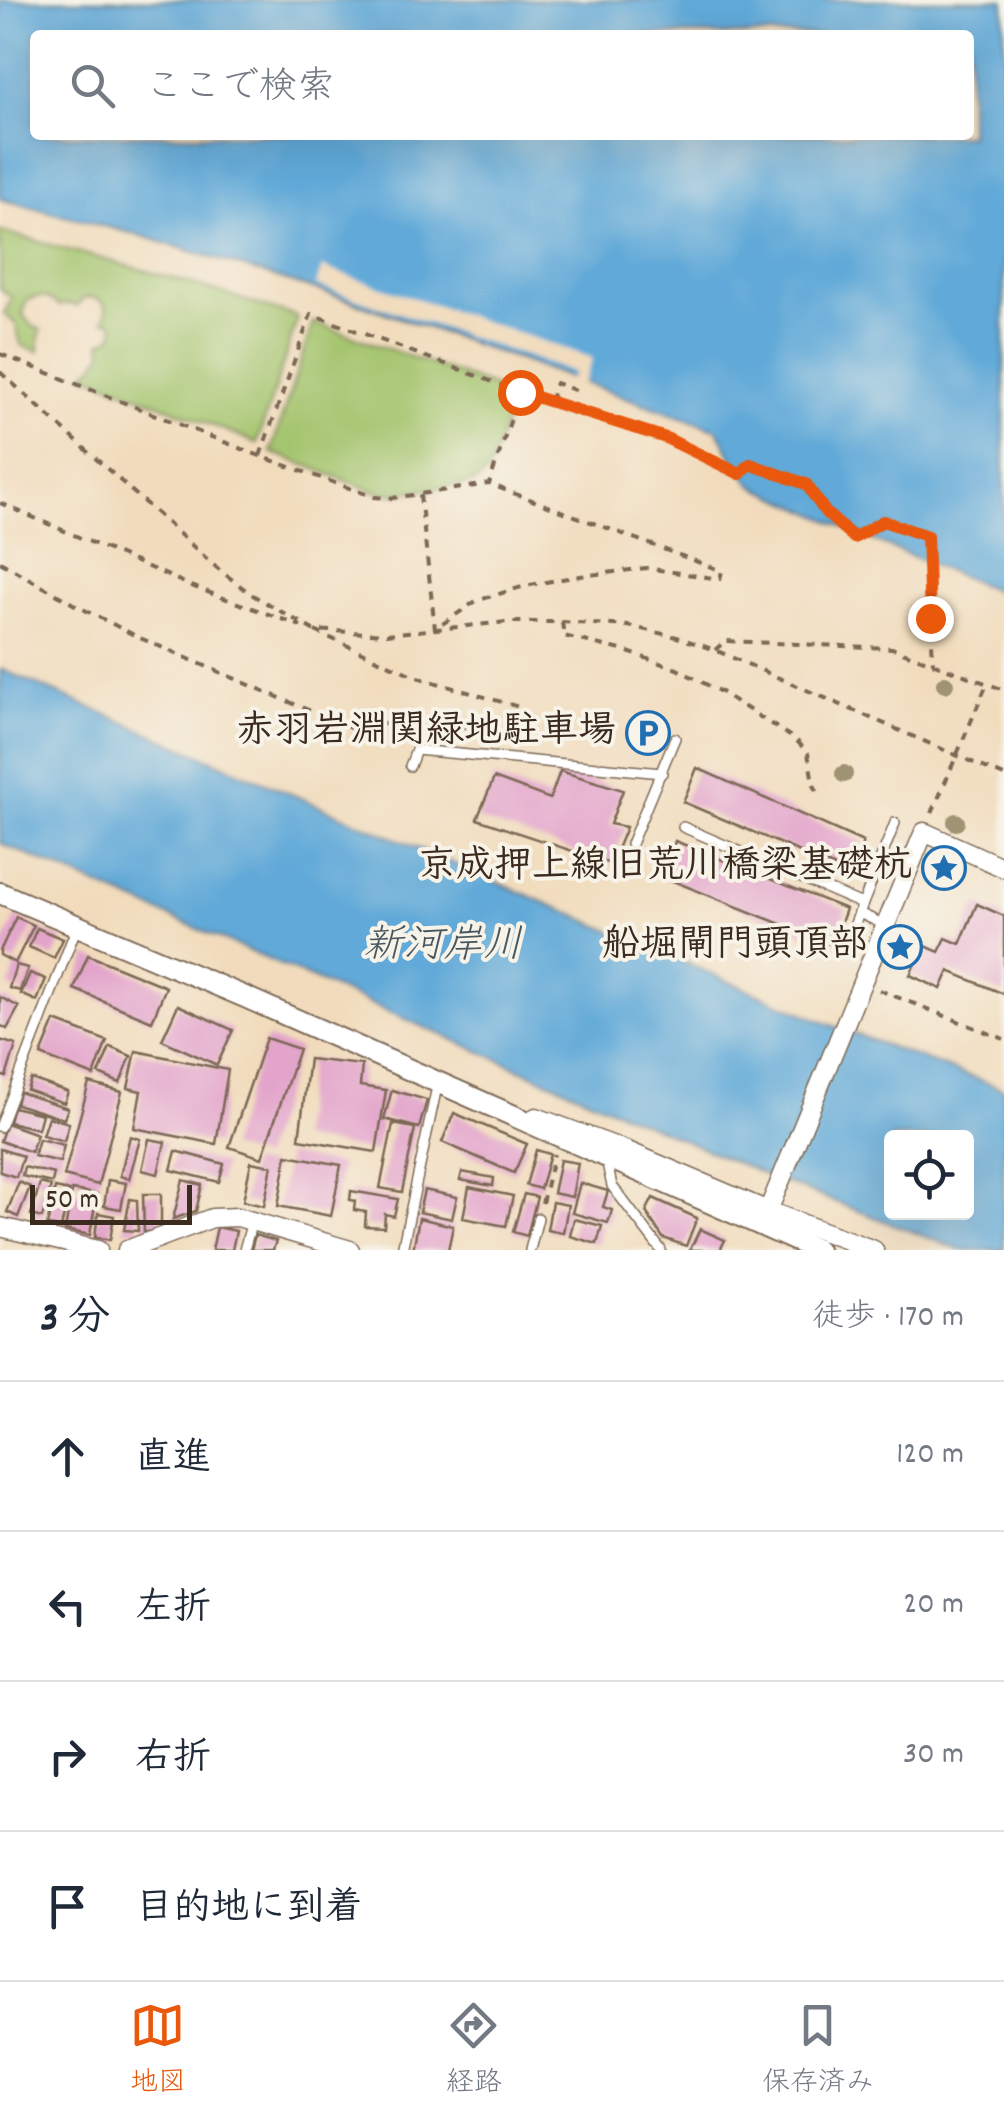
<!DOCTYPE html>
<html lang="ja">
<head>
<meta charset="utf-8">
<style>
  :root { --surface:#fff; --page:#f2f2f3; --text:#1f2937; --muted:#747a83; --line:#e0e1e3; --accent:#ea580c }
  body { margin:0; font-family:Dekko,"Klee One",sans-serif; background:var(--page); color:var(--text) }
  .controls { position:absolute; right:30px; bottom:30px; display:grid; overflow:hidden; border-radius:10px; box-shadow:0 10px 40px #0002 }
  .controls button { width:90px; height:90px; display:grid; place-items:center; padding:0; border:0; border-bottom:2px solid var(--line); background:var(--surface); color:var(--text); font:50px sans-serif }
  .scale { position:absolute; left:30px; bottom:25px; width:162px; box-sizing:border-box; padding-left:10px; border:5px solid #3b2a1e; border-top:0; font-size:28px; line-height:35px; white-space:nowrap; color:#3b2a1e; -webkit-text-stroke:8px #f7f3e8; paint-order:stroke }
  .stop { position:absolute; width:30px; height:30px; margin:-22px; border:8px solid #ea580c; border-radius:50%; background:#fff }
  .stop.end { background:#ea580c; border-color:#fff; box-shadow:0 2px 10px #0008 }
  .list { margin:0; padding:0; list-style:none }
  h2 { display:flex; justify-content:space-between; align-items:center; height:130px; margin:0; padding:0 40px; font-size:42px }
  h2 small { font-size:32px; font-weight:400; color:var(--muted) }
  .list li { display:grid; grid-template-columns:65px 1fr auto; gap:30px; align-items:center; box-sizing:border-box; height:150px; padding:0 40px; border-top:2px solid var(--line) }
  .list b { display:block; font-size:38px; white-space:nowrap }
  .list em { font-size:32px; font-style:normal; color:var(--muted) }
  .icon { flex:none; width:55px; height:55px; fill:none; stroke:currentColor; stroke-width:2; stroke-linecap:round; stroke-linejoin:round }
  .map { position:relative; flex:none; width:1004px; height:1250px; overflow:hidden }
  .search { position:absolute; background:var(--surface); box-shadow:0 10px 40px #0002; left:30px; right:30px; top:30px; height:110px; display:flex; align-items:center; gap:25px; box-sizing:border-box; padding:0 35px; border-radius:10px; color:var(--muted); font-size:38px }
  .sheet { height:730px; background:var(--surface) }
  nav { display:flex; justify-content:space-around; align-items:center; box-sizing:border-box; height:140px; border-top:2px solid var(--line); background:var(--surface); font-size:28px; color:var(--muted) }
  nav a { display:grid; justify-items:center; gap:5px }
  nav .on { color:var(--accent) }
  .map>svg:first-child { display:block }
  .green { fill:#a2c36b; stroke:#6e7644; stroke-width:2.5 }
  .water { fill:#61a9d8; stroke:#4e6a7b; stroke-width:2.5; fill-rule:evenodd }
  .pier { fill:#f1dbbc }
  .building { fill:#e3a4cb }
  .lines { fill:none; stroke-linecap:round; stroke-linejoin:round }
  .service-casing { stroke:#7b6855; stroke-width:12 }
  .minor-casing { stroke:#7b6855; stroke-width:21 }
  .tertiary-casing { stroke:#7b6855; stroke-width:24 }
  .path { stroke:#7b6855; stroke-width:4; stroke-dasharray:8 8; stroke-linecap:butt }
  .service { stroke:#fff; stroke-width:9 }
  .minor { stroke:#fff; stroke-width:18 }
  .tertiary { stroke:#fff; stroke-width:20 }
  .tree { fill:#9e9372 }
  .route { stroke:#ea580c; stroke-width:12 }
  .labels { text-anchor:middle; dominant-baseline:central; stroke-width:8; stroke-linejoin:round; paint-order:stroke }
  .poi-label { font-size:38px; font-weight:bold; fill:#3b2a1e; stroke:#f7f3e8; text-anchor:end }
  .water-label { font-size:40px; font-style:italic; fill:#48565f; stroke:#f7f3e8 }
</style>
</head>
<body>
<div class="map">
<svg width="1004" height="1250" viewBox="0 0 1004 1250">
  <rect width="100%" height="100%" fill="#f7f3e8"/>
  <filter id="ink" filterUnits="userSpaceOnUse"><feTurbulence type="fractalNoise" baseFrequency=".01" numOctaves="2"/><feDisplacementMap in="SourceGraphic" scale="20" xChannelSelector="R" yChannelSelector="G"/><feConvolveMatrix kernelMatrix="1 2 1 2 8 2 1 2 1" color-interpolation-filters="sRGB"/></filter>
  <filter id="wash" filterUnits="userSpaceOnUse"><feTurbulence type="fractalNoise" baseFrequency=".0048" numOctaves="4" result="noise"/><feDisplacementMap in="SourceGraphic" scale="40" xChannelSelector="R" yChannelSelector="G"/><feGaussianBlur stdDeviation="2.25" result="paint"/><feColorMatrix in="noise" values="0 0 0 0 0 0 0 0 0 0 0 0 0 0 0 0 0 1.4 0 .05"/><feComposite in="paint" operator="in"/></filter>
  <g filter="url(#wash)">
    <rect width="100%" height="100%" fill="#f1dbbc"/>
    <g class="green">
      <path d="M0,231L183,281L298,317L257,443L84,374L96,364L103,352L101,342L107,340L114,334V324L110,321H104C112,303 99,296 83,298L77,306L68,304L59,306C48,296 39,294 26,301L23,315L32,326L41,330L39,337V352L21,345L16,324L4,314L12,298L0,288Z"/>
      <path d="M313,322L515,394L488,472L474,483L393,494L373,491L271,452Z"/>
    </g>
    <g class="water">
      <path d="M0,0H1004V594L877,542L753,486L733,459L718,430L355,302L142,236L0,199ZM35,35H969V135H35Z"/>
      <path d="M0,669L828,1024L1004,1089V1250H960L760,1173L0,843ZM892,1138H966V1212H892Z"/>
    </g>
    <path class="pier" d="M322,267L593,358L582,386L570,381L573,372L316,285Z"/>
    <g id="blocks">
      <g class="building">
        <path d="M697,768L863,842L849,873L683,802Z"/>
        <path d="M560,771L623,790L610,824L626,827L611,864L477,819L494,778L550,799Z"/>
        <path d="M675,841L846,909L833,945L663,877Z"/>
        <path d="M977,904L1004,916V994L949,971L941,989L910,975L923,945L939,952L946,938L960,944Z"/>
        <path d="M16,917L34,925L15,963L0,955V951Z"/>
        <path d="M37,928L63,939L54,958L29,947Z"/>
        <path d="M88,955L166,987L152,1021L74,989Z"/>
        <path d="M16,965L28,968L20,991L9,988Z"/>
        <path d="M30,973L46,979L37,1001L21,994Z"/>
        <path d="M0,997L19,1007L7,1029L0,1025Z"/>
        <path d="M178,1005L233,1030L217,1065L162,1040Z"/>
        <path d="M55,1021L107,1041L94,1076L41,1055Z"/>
        <path d="M266,1038L299,1049L262,1158L229,1147Z"/>
        <path d="M0,1040L16,1045L6,1077L0,1075Z"/>
        <path d="M110,1047L131,1056L120,1083L99,1074Z"/>
        <path d="M136,1051L228,1070L216,1144L134,1128L141,1091L128,1088Z"/>
        <path d="M309,1059L362,1065L360,1086L386,1090L376,1152L299,1139Z"/>
        <path d="M31,1079L68,1092L64,1103L27,1090Z"/>
        <path d="M89,1083L122,1092L98,1185L64,1176Z"/>
        <path d="M392,1090L427,1100L419,1128L384,1119Z"/>
        <path d="M19,1092L68,1108L64,1119L16,1104Z"/>
        <path d="M13,1107L42,1114L38,1129L9,1122Z"/>
        <path d="M454,1113L527,1144L514,1173L442,1142Z"/>
        <path d="M48,1117L69,1123L64,1141L42,1135Z"/>
        <path d="M6,1123L37,1134L31,1152L0,1141Z"/>
        <path d="M393,1124L415,1128L402,1192L380,1188Z"/>
        <path d="M130,1136L140,1139L129,1179L120,1176Z"/>
        <path d="M39,1139L64,1145L60,1162L34,1156Z"/>
        <path d="M149,1139L165,1142L158,1174L142,1170Z"/>
        <path d="M0,1149L23,1156L16,1177L0,1172Z"/>
        <path d="M536,1150L550,1154L540,1189L526,1185Z"/>
        <path d="M176,1151L224,1164L219,1182L171,1170Z"/>
        <path d="M287,1155L341,1165L331,1216L278,1206Z"/>
        <path d="M560,1160L578,1163L572,1197L553,1193Z"/>
        <path d="M251,1162L272,1166L264,1206L243,1201Z"/>
        <path d="M24,1167L54,1174L52,1183L22,1176Z"/>
        <path d="M462,1172L494,1178L493,1186L460,1180Z"/>
        <path d="M108,1180L126,1183L121,1209L104,1206Z"/>
        <path d="M183,1180L202,1185L196,1211L173,1219Z"/>
        <path d="M19,1182L30,1187L18,1217L7,1212Z"/>
        <path d="M40,1183L51,1186L42,1218L31,1215Z"/>
        <path d="M580,1183L608,1191L603,1207L612,1210L608,1223L572,1213Z"/>
        <path d="M469,1187L513,1196L506,1226L463,1218Z"/>
        <path d="M55,1188L69,1191L61,1228L47,1226Z"/>
        <path d="M72,1190L97,1194L90,1235L65,1230Z"/>
        <path d="M424,1190L457,1197L452,1219L419,1212Z"/>
        <path d="M351,1191L398,1199L394,1216L385,1214L384,1227L365,1226L366,1212L354,1210L355,1201L350,1200Z"/>
        <path d="M143,1194H161V1232H144Z"/>
        <path d="M524,1194L537,1197L527,1236L513,1232Z"/>
        <path d="M653,1198L697,1218L686,1246L663,1238L646,1212Z"/>
        <path d="M130,1199L137,1200L138,1231L124,1230Z"/>
        <path d="M552,1202L568,1205L563,1233L547,1230Z"/>
        <path d="M98,1213L114,1216L110,1240L95,1237Z"/>
        <path d="M419,1218L453,1226L448,1250H413Z"/>
        <path d="M574,1219L602,1226L597,1244L570,1236Z"/>
        <path d="M217,1227L236,1231L232,1250H212Z"/>
        <path d="M700,1229L725,1240L720,1250H690Z"/>
        <path d="M255,1235L276,1241L273,1250H251Z"/>
      </g>
    </g>
  </g>
  <g filter="url(#ink)">
    <use href="#blocks" fill-opacity="0" stroke="#7b6855" stroke-width="2.5"/>
    <g class="lines">
      <g class="service-casing">
        <g id="service">
          <path d="M410,766L416,750L662,773"/>
          <path d="M683,827L862,904"/>
          <path d="M631,844L675,738"/>
          <path d="M859,913L885,925"/>
          <path d="M854,926L895,823"/>
          <path d="M0,1127L77,926"/>
          <path d="M606,1159L612,1186L661,1250"/>
          <path d="M244,1250L252,1221"/>
          <path d="M402,1250L438,1082"/>
          <path d="M530,1250L538,1218"/>
        </g>
      </g>
      <g class="minor-casing">
        <g id="minor">
          <path d="M536,1117L625,1150L768,1211L874,1250"/>
          <path d="M768,1211L924,832L1004,868"/>
          <path d="M0,1227L98,1250"/>
          <path d="M127,1250L212,1218L238,1217L350,1250"/>
        </g>
      </g>
      <g class="tertiary-casing">
        <path id="tertiary" d="M0,893L245,997L817,1250"/>
      </g>
      <g class="path">
        <path d="M0,354L260,456L374,497L392,498L489,484L520,392"/>
        <path d="M0,372L217,568L251,594L313,630L387,634L507,622H562L628,626L677,637L715,650L1004,776"/>
        <path d="M550,401L556,383L574,390L576,383"/>
        <path d="M260,456L311,314L520,392L666,438L739,474L750,464L806,484L825,513L854,538L883,521L927,535L933,663"/>
        <path d="M420,495L435,629L476,601L525,586L573,577L646,568L720,579L722,571L489,484"/>
        <path d="M0,503L194,587L301,626"/>
        <path d="M0,562L75,605L140,638L355,730L383,724L442,729L519,722"/>
        <path d="M562,622L564,636L625,651L677,669L721,692L796,740L808,753L813,783L819,795"/>
        <path d="M315,631L417,677L519,707"/>
        <path d="M715,650L725,641L892,648L1004,690"/>
        <path d="M932,813L987,684"/>
        <path d="M879,990L1004,1039"/>
        <path d="M542,1203L554,1154"/>
      </g>
      <use href="#service" class="service"/>
      <use href="#minor" class="minor"/>
      <use href="#tertiary" class="tertiary"/>
    </g>
    <g class="tree">
      <circle cx="945" cy="684" r="9"/>
      <circle cx="844" cy="774" r="9"/>
      <circle cx="956" cy="822" r="9"/>
    </g>
  </g>
  <g class="lines" filter="url(#ink)">
    <path class="route" d="M520,392L666,438L740,474L750,464L806,484L826,513L854,538L883,521L927,536L930,618"/>
  </g>
  <defs>
    <g id="parking-ring" transform="scale(2.25)"><circle r="9.5" fill="#f7f3e8" stroke="#1f6fb2" stroke-width="1.5"/><path d="M-3.5-5.5H1a3.5 3.5 0 0 1 0 7H-1V5.5H-3.5ZM-1-3.4V-.6H.8a1.4 1.4 0 0 0 0-2.8Z" fill="#1f6fb2"/></g>
    <g id="sight-ring" transform="scale(2.25)"><circle r="9.5" fill="#f7f3e8" stroke="#1f6fb2" stroke-width="1.5"/><path d="M0-6L1.8-2.2L6-1.7L2.9 1.2L3.7 5.4L0 3.3L-3.7 5.4L-2.9 1.2L-6-1.7L-1.8-2.2Z" fill="#1f6fb2"/></g>
  </defs>
  <g fill-rule="evenodd">
    <use href="#parking-ring" x="648" y="733"/>
    <use href="#sight-ring" x="944" y="868"/>
    <use href="#sight-ring" x="900" y="947"/>
  </g>
  <g class="labels">
    <g class="poi-label">
      <text x="616" y="733">赤羽岩淵関緑地駐車場</text>
      <text x="912" y="868">京成押上線旧荒川橋梁基礎杭</text>
      <text x="868" y="947">船堀閘門頭頂部</text>
    </g>
    <g class="water-label">
      <text x="443" y="948">新河岸川</text>
    </g>
  </g>
</svg>
<div class="controls">
<button><svg class="icon" aria-label="locate" viewBox="0 0 24 24"><circle cx="12" cy="12" r="6"/><path d="M12 2v4M12 18v4M2 12h4M18 12h4"/></svg></button>
</div>
<div class="scale">50 m</div>
<div class="stop" style="left:520px;top:392px"></div>
<div class="stop end" style="left:930px;top:618px"></div>
<div class="search"><svg class="icon" aria-label="search" viewBox="0 0 24 24"><circle cx="10" cy="10" r="6"/><path d="M15 15l6 6"/></svg>ここで検索</div>
</div>
<section class="sheet">
<h2>3 分<small>徒歩 · 170 m</small></h2>
<ul class="list">
<li><svg class="icon" aria-label="ahead" viewBox="0 0 24 24"><path d="M12 20V5M6 11l6-6 6 6"/></svg><div><b>直進</b></div><em>120 m</em></li>
<li><svg class="icon" aria-label="left" viewBox="0 0 24 24"><path d="M17 20v-9H6M10 6l-5 5 5 5"/></svg><div><b>左折</b></div><em>20 m</em></li>
<li><svg class="icon" aria-label="right" viewBox="0 0 24 24"><path d="M7 20v-9h11M14 6l5 5-5 5"/></svg><div><b>右折</b></div><em>30 m</em></li>
<li><svg class="icon" aria-label="arrive" viewBox="0 0 24 24"><path d="M6 21V4h12l-3 4 3 4H6"/></svg><div><b>目的地に到着</b></div></li>
</ul>
</section>
<nav>
<a class="on"><svg class="icon" aria-label="map" viewBox="0 0 24 24"><path d="M3 6l6-2 6 2 6-2v14l-6 2-6-2-6 2zM9 4v14M15 6v14"/></svg>地図</a>
<a><svg class="icon" aria-label="directions" viewBox="0 0 24 24"><path d="M12 3l9 9-9 9-9-9zM9 14v-3h6M13 9l2 2-2 2"/></svg>経路</a>
<a><svg class="icon" aria-label="saved" viewBox="0 0 24 24"><path d="M7 4h10v16l-5-4-5 4z"/></svg>保存済み</a>
</nav>
</body>
</html>
